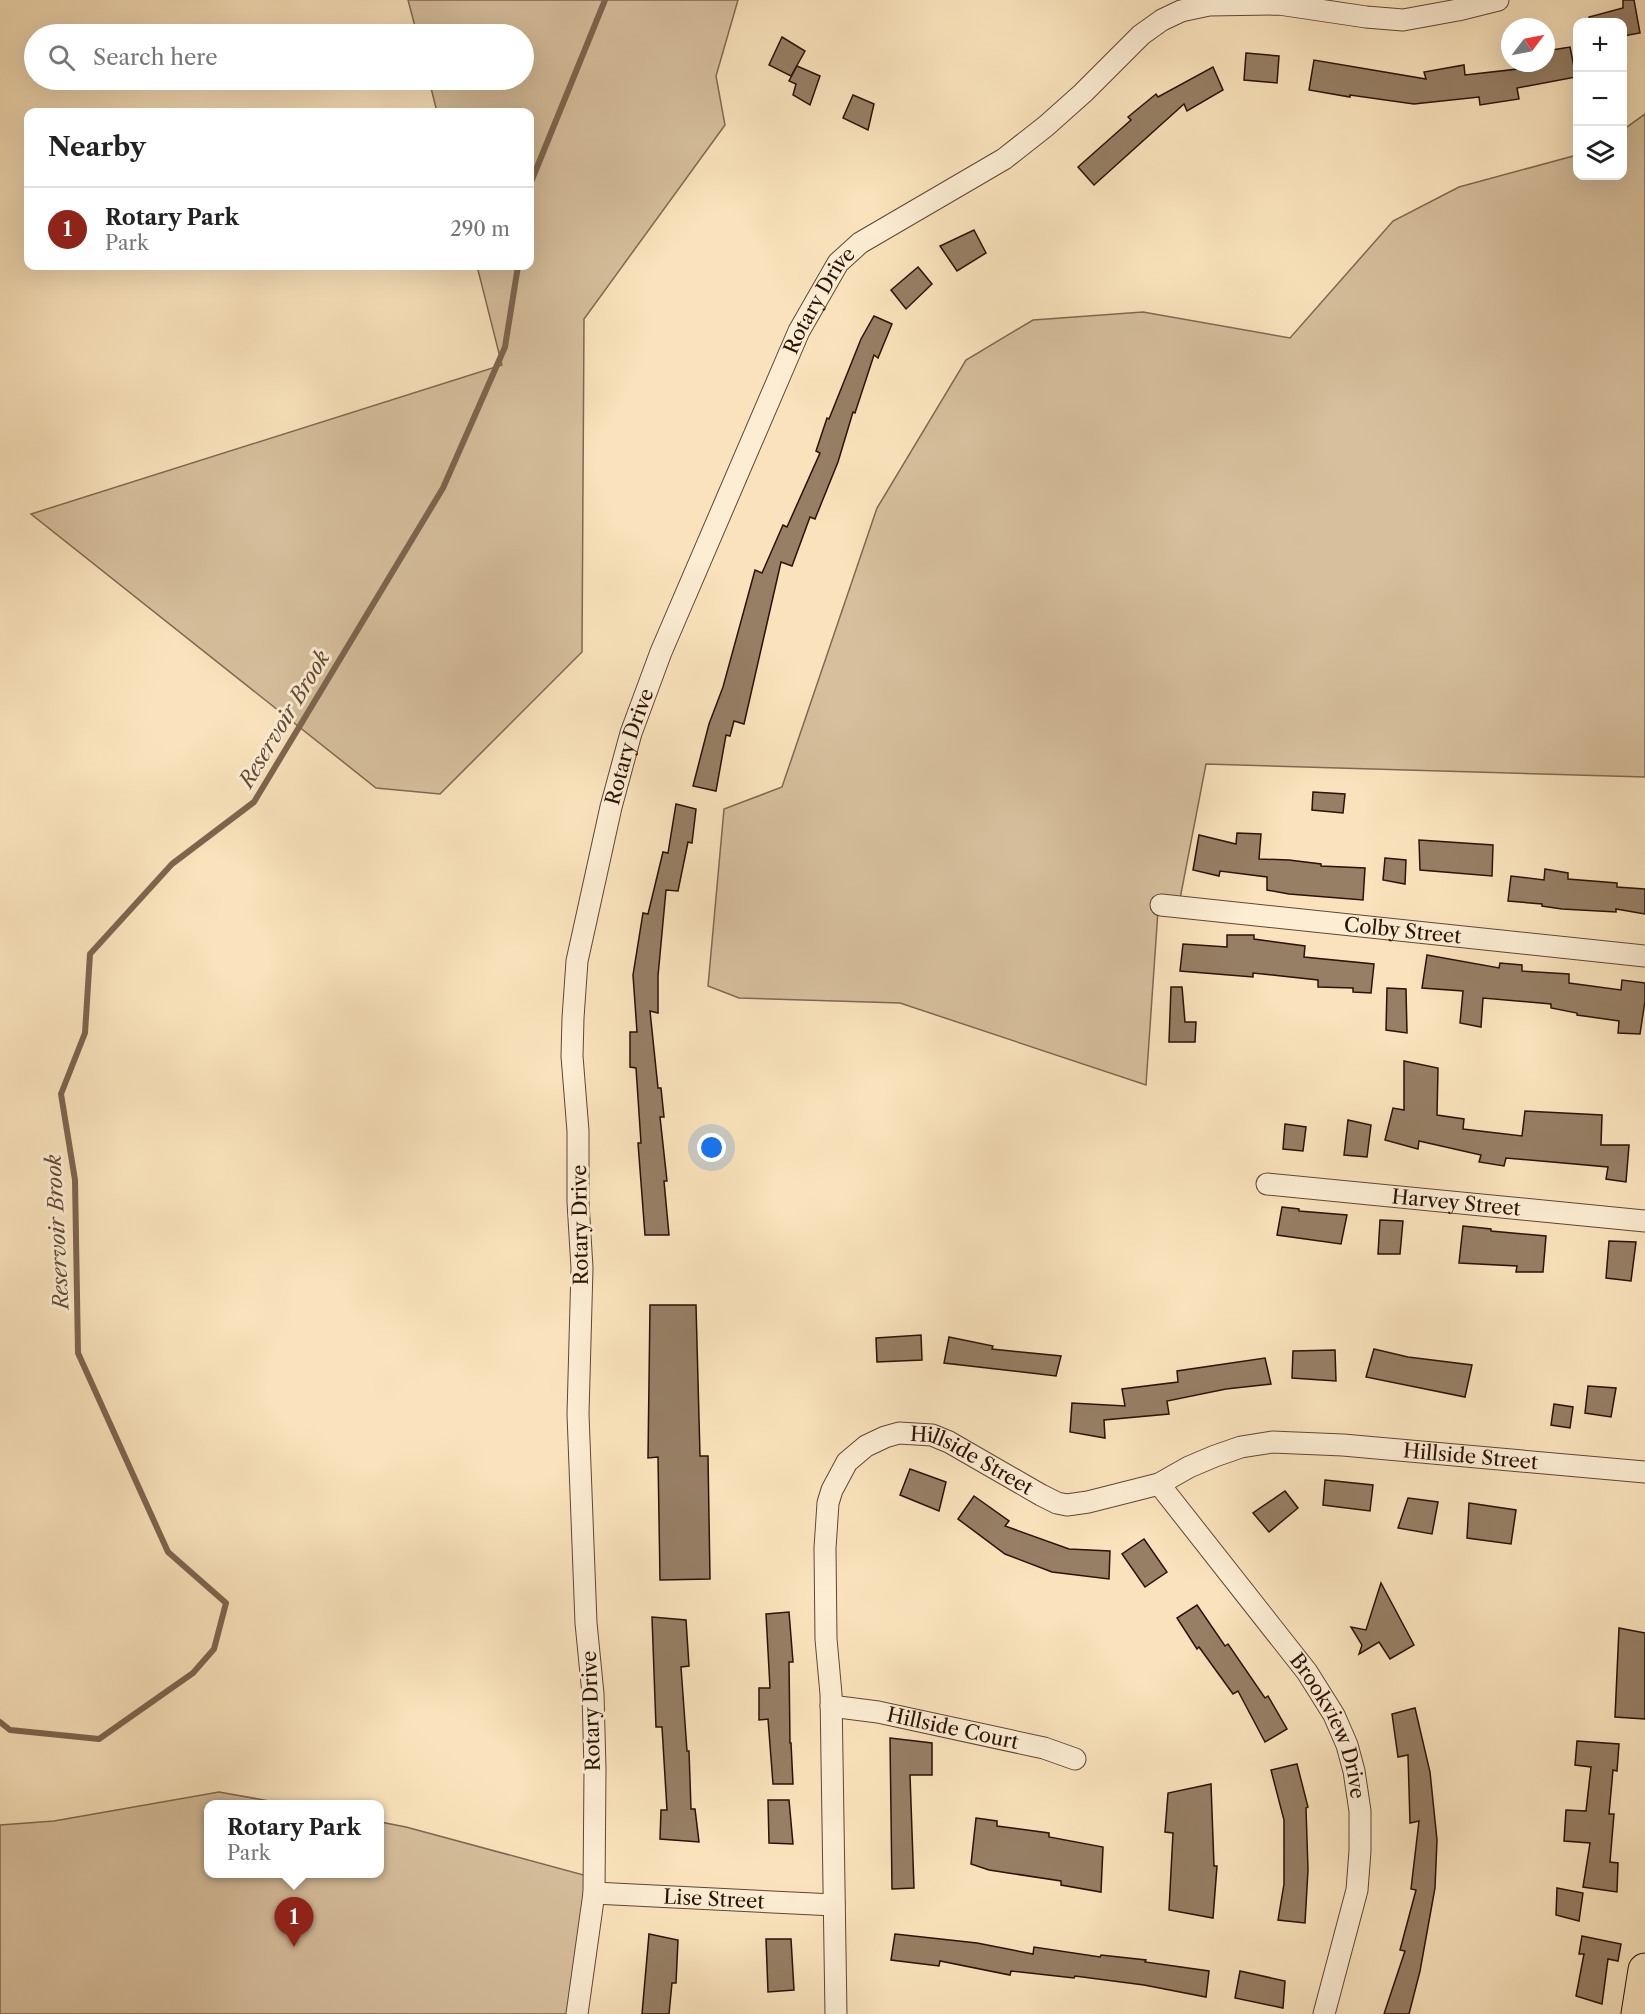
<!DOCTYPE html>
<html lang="en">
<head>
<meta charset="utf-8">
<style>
  :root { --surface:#fff; --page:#f2f2f2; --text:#222; --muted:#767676; --line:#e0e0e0; --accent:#8f2418 }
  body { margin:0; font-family:"Libre Caslon Text",serif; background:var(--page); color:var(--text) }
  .controls { position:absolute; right:18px; top:18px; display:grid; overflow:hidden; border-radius:12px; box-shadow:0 6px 24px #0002 }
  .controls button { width:54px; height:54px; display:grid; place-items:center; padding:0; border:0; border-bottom:2px solid var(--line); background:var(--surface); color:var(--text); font:30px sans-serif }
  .compass { position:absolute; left:1501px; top:18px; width:54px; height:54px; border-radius:50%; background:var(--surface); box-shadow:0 6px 24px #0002; rotate:58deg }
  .you { position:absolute; left:712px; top:1148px; width:21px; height:21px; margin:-15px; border:4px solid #fff; border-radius:50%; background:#1a73e8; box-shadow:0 0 0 9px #1a73e833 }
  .badge { display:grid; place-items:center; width:39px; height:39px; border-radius:50%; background:var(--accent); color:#fff; font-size:20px; font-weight:700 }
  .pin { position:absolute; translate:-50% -50px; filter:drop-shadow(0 2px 3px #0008) }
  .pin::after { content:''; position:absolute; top:32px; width:21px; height:18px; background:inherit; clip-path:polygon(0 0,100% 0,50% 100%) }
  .popup { position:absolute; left:204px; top:1800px; width:180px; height:78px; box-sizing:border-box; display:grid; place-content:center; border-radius:12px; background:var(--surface); filter:drop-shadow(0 2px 4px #0005); font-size:20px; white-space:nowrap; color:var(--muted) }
  .popup b { font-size:22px; color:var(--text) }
  .popup::after { content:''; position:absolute; left:50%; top:100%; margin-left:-12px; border:12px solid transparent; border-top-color:var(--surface) }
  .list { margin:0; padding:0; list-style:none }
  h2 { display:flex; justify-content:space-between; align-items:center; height:78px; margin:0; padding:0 24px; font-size:26px }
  h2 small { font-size:20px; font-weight:400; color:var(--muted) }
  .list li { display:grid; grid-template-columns:39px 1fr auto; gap:18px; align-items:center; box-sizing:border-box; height:84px; padding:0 24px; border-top:2px solid var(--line) }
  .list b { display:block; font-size:22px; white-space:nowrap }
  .list p { margin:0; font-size:20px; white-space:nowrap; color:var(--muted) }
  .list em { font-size:20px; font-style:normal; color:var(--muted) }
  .icon { flex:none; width:33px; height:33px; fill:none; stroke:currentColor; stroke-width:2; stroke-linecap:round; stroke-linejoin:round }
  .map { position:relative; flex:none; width:1645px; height:2014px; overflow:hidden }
  .search { position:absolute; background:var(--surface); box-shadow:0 6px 24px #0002; left:24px; top:24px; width:510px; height:66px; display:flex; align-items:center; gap:15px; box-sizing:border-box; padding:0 21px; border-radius:33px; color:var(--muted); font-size:22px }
  .panel { position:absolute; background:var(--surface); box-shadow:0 6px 24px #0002; left:24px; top:108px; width:510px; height:162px; border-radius:12px }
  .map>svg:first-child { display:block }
  .green { fill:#d7bf9d; stroke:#816852; stroke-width:1.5 }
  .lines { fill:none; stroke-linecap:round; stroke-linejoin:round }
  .stream { stroke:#7d654e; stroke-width:6 }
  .building { fill:#977f65; stroke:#2b1206; stroke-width:1.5 }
  .minor-casing { stroke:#5f4634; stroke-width:23 }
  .primary-casing { stroke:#2b1206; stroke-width:35 }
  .minor { stroke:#fcedd3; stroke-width:21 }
  .primary { stroke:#fae3bc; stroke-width:33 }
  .labels { text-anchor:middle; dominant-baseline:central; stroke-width:6; stroke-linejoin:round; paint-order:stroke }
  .street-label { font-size:20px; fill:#2b1206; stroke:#fcedd3 }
  .water-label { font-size:21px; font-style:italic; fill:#624936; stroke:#fcedd3 }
</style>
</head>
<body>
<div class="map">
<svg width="1645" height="2014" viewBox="0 0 1645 2014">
  <rect width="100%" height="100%" fill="#fae3bc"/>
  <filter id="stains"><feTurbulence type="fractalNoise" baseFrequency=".00333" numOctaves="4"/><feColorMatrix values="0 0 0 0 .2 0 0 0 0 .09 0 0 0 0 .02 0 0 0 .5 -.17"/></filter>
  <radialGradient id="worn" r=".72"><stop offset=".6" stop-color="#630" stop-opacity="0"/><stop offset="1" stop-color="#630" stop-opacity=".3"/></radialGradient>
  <g class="green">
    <path d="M408,0H738L716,76L725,125L584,319L582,652L440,794L376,788L31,514L502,365L477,266H530V112H437L429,80H524V34H417Z"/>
    <path d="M1645,114V777L1206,764L1180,899L1159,896L1146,1085L900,1003L739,998L708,986L724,809L782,787L877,508L966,360L1033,320L1143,312L1290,338L1393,221L1459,187L1577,155L1578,176H1622L1623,130Z"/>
    <path d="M219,1792L286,1804H208V1874H380V1822L406,1827L602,1880L575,2014H0V1825L54,1821Z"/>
  </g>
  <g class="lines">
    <g class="stream">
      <path d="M530,190L531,182L605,0"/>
      <path d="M0,1722L10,1730L99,1739L193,1673L214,1649L226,1603L168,1552L78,1353L75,1180L61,1094L85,1033L90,954L172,864L254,802L443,488L505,347L518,266"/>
    </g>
  </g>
  <g class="building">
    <path d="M1623,0H1634L1640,33L1623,36V22H1590L1589,17L1623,8Z"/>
    <path d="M782,37L805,51L791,76L769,65Z"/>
    <path d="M1570,47L1576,77L1517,88L1519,99L1480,105L1479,97L1414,104L1350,95V97L1309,90L1314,60L1426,79L1424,72L1464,65L1465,75L1536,67L1535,63H1546V51Z"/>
    <path d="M1246,53L1279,56L1277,83L1244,80Z"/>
    <path d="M797,66L820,76L810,105L793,95L796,84L789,81Z"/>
    <path d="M1213,67L1223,90L1187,111L1184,104L1094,185L1078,167L1131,120L1128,117L1156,94L1158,97Z"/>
    <path d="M853,95L874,104L868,130L843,118Z"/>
    <path d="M974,230L986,253L957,271L940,246Z"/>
    <path d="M918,267L932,284L906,309L891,290Z"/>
    <path d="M874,316L892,324L878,358L874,355L855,413L853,412L838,462L815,519L810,517L792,566L781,562L744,724L734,721L730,736L726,735L716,791L693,786L709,724L723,687L755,570L762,573L783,525L787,527L820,453L816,451L827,418L829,419L861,339Z"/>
    <path d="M1313,792L1345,794L1343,813L1312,810Z"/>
    <path d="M676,804L696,809L692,843L688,842L678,891L666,890L658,976V1013L650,1011L658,1088H661L664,1117H660L667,1181H664L669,1235H645L638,1143H641L636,1068L630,1067V1032H637L633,975L643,913L648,914L663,852L668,853Z"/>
    <path d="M1237,833L1261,834L1259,859L1289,860L1321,864V866L1365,868L1363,900L1289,894L1267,890V877L1220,871L1219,876L1193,870L1199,835L1236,844Z"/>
    <path d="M1419,840L1493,845L1492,876L1420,870Z"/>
    <path d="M1385,858L1406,860L1405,884L1383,880Z"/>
    <path d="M1545,869L1568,873V879L1617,883V887L1645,889V914L1616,909V912L1562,909L1542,906V904L1508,901L1511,876L1544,880Z"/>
    <path d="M1227,935H1254V939L1305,946L1304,957L1374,964L1371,993L1353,992V988L1318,987V980L1253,973V977L1180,971L1183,944L1227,947Z"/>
    <path d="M1427,955L1499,968L1500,963L1522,965V971L1569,974V983L1621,990L1622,980L1645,983V1001L1640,1034L1618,1033L1619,1021L1577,1015V1013L1551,1008V1004L1483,998L1481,1027L1460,1023L1463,991L1422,988Z"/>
    <path d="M1171,987H1182L1185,1022H1196L1195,1042H1169Z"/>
    <path d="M1387,988L1406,989L1407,1033L1386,1030Z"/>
    <path d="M1404,1061L1438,1068L1437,1115L1464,1119L1463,1129L1522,1136L1525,1111L1602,1115L1601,1145H1629L1626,1182L1606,1179L1608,1167L1506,1158L1504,1166L1479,1162L1481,1155L1419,1141L1418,1149L1385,1140L1393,1108L1404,1110Z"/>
    <path d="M1348,1120L1371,1125L1367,1157L1344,1155Z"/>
    <path d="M1285,1124L1306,1127L1303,1151L1283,1149Z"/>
    <path d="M1282,1207L1299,1209V1211L1347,1215L1341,1244L1277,1235Z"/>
    <path d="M1380,1220L1403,1221L1400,1254H1378Z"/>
    <path d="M1463,1226L1491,1229V1231L1546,1236L1543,1272H1516L1517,1266L1459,1263Z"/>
    <path d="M1609,1241L1636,1242L1631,1281L1606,1278Z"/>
    <path d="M650,1305H696L700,1456H708L710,1579L660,1580L658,1457L648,1458Z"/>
    <path d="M921,1335L922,1360L877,1362L876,1338Z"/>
    <path d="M949,1337L993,1346L992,1349L1061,1356L1056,1376L944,1363Z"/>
    <path d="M1374,1349L1408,1357L1472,1365L1465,1397L1366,1377Z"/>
    <path d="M1335,1350L1336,1381L1292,1378L1293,1351Z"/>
    <path d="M1265,1358L1271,1384L1226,1389L1167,1401L1169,1414L1104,1420L1105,1438L1070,1432L1072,1403L1125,1406L1122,1389L1178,1382L1177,1371Z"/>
    <path d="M1588,1386L1616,1388L1611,1417L1585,1413Z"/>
    <path d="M1554,1404L1573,1407L1570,1428L1551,1425Z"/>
    <path d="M910,1469L946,1482L939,1511L900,1495Z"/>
    <path d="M1325,1480L1373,1485L1370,1511L1323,1505Z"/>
    <path d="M1285,1491L1298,1508L1269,1532L1253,1513Z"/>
    <path d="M974,1496L1009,1521L1005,1526L1069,1549L1110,1551L1109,1579L1052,1572L1005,1554L958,1519Z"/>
    <path d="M1408,1498L1438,1502L1432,1534L1398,1528Z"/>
    <path d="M1469,1503L1516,1510L1511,1544L1467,1538Z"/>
    <path d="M1144,1539L1167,1572L1145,1587L1122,1554Z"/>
    <path d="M1381,1583L1414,1645L1390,1659L1379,1642L1359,1654L1362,1645L1351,1627L1366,1630Z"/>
    <path d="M1197,1605L1225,1646L1228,1644L1265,1698L1268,1696L1287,1729L1265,1742L1238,1691L1233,1694L1199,1647L1197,1649L1177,1618Z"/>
    <path d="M789,1612L793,1662H789L790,1743H791L793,1784H773L768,1719L759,1720V1688H770L766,1614Z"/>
    <path d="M652,1617L686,1620L689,1666L681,1667L687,1751H689L691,1809H695L699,1842L660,1839L661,1810H667L662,1727H656Z"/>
    <path d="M1619,1628L1645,1633V1719L1615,1717Z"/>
    <path d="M1415,1708L1430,1772L1437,1840L1435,1888L1420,1971L1409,2014H1384L1405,1951L1400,1950L1416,1890L1411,1889L1419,1821L1410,1823L1408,1755L1398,1757L1392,1714Z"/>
    <path d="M890,1738L932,1743V1775H910L914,1888L892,1889Z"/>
    <path d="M1577,1741L1619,1744L1617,1771L1613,1770L1609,1814H1614L1610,1862L1618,1863L1617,1892L1583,1887L1590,1843L1564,1841L1566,1810L1586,1811L1591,1767L1575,1765Z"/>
    <path d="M1297,1764L1308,1807L1306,1808L1308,1870L1305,1923L1278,1920L1284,1884V1820L1271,1770Z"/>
    <path d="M1211,1784L1214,1866H1217L1213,1918L1169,1910L1173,1833L1165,1832L1168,1793Z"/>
    <path d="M768,1800H789L793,1844L769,1843Z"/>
    <path d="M976,1818L997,1821V1826L1049,1833V1837L1103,1847L1101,1892L1061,1885V1881L989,1870L971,1864Z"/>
    <path d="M1557,1888L1583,1893L1579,1921L1556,1915Z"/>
    <path d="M649,1934L678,1940L676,1983H672L669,2014H642Z"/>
    <path d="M895,1934L977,1943L1033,1954L1034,1947L1100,1957L1101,1955L1146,1960L1145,1962L1209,1971L1206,1997L1144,1985L1075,1976L1074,1978L1011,1971L1010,1975L940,1961L939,1966L891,1960Z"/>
    <path d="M1582,1936L1621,1944L1618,1961L1608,1959L1602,2004L1576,1996L1584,1954H1579Z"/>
    <path d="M766,1939H791L794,1990L768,1992Z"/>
    <path d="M1240,1971L1285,1981L1283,2008L1235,1998Z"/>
  </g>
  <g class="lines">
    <g class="minor-casing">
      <g id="minor">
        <path id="s1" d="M1161,905L1645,956"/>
        <path id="s2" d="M1267,1184L1645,1221"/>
        <path id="s3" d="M1159,1484L1307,1672L1334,1715L1347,1745L1354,1771L1360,1811V1851L1357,1890L1324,2014"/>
        <path id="s4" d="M831,1706L878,1712L1044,1748L1075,1759"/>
        <path id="s5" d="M594,1893L834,1905"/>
        <path id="s6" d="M577,2014L594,1893L595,1769L593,1694L586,1623L578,1414L582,1268L578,1202V1131L572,1056L573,1018L577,961L611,807L631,733L661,652L799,331L838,263L860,243L1004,159L1046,126L1083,93L1141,35L1162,20L1181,11L1209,5L1279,4L1366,17L1403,20L1458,10L1498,0"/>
        <path id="s7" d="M836,2014L831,1694L826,1639L825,1548L828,1503L832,1490L847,1462L866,1446L885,1437L899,1433L932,1435L949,1442L1041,1495L1057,1503L1067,1505L1088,1502L1159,1484L1189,1467L1215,1456L1241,1447L1272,1442L1343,1445L1645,1472"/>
      </g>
    </g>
    <g class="primary-casing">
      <path id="primary" d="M1638,2014L1645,1970"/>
    </g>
    <use href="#minor" class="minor"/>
    <use href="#primary" class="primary"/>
  </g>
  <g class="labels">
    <g class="street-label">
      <text stroke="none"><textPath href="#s6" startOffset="1762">Rotary Drive</textPath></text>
      <text stroke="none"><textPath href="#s6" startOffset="1276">Rotary Drive</textPath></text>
      <text stroke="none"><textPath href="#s1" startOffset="243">Colby Street</textPath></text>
      <text stroke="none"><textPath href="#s2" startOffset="190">Harvey Street</textPath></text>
      <text transform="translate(580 1225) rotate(-91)">Rotary Drive</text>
      <text stroke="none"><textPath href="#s7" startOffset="1218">Hillside Street</textPath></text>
      <text stroke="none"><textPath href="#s7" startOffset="696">Hillside Street</textPath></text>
      <text transform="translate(591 1711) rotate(-92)">Rotary Drive</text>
      <text stroke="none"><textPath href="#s4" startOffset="124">Hillside Court</textPath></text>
      <text stroke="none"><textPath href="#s3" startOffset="298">Brookview Drive</textPath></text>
      <text stroke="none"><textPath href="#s5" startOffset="120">Lise Street</textPath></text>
    </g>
    <g class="water-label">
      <text transform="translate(284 719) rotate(-59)">Reservoir Brook</text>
      <text transform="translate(57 1232) rotate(-93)">Reservoir Brook</text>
    </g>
  </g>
  <rect width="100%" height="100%" filter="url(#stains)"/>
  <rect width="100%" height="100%" fill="url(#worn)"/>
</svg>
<div class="controls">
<button>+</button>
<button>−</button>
<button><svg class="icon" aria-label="layers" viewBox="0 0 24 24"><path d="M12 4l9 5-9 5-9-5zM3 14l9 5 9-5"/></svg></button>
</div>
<svg class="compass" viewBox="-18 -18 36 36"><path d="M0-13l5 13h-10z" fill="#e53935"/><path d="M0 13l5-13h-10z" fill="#767676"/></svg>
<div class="you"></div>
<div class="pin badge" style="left:294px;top:1947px">1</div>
<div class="popup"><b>Rotary Park</b>Park</div>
<div class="search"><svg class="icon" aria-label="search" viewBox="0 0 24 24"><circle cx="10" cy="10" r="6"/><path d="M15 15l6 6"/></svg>Search here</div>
<section class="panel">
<h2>Nearby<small></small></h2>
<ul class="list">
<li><span class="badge">1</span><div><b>Rotary Park</b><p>Park</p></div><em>290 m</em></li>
</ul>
</section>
</div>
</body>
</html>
